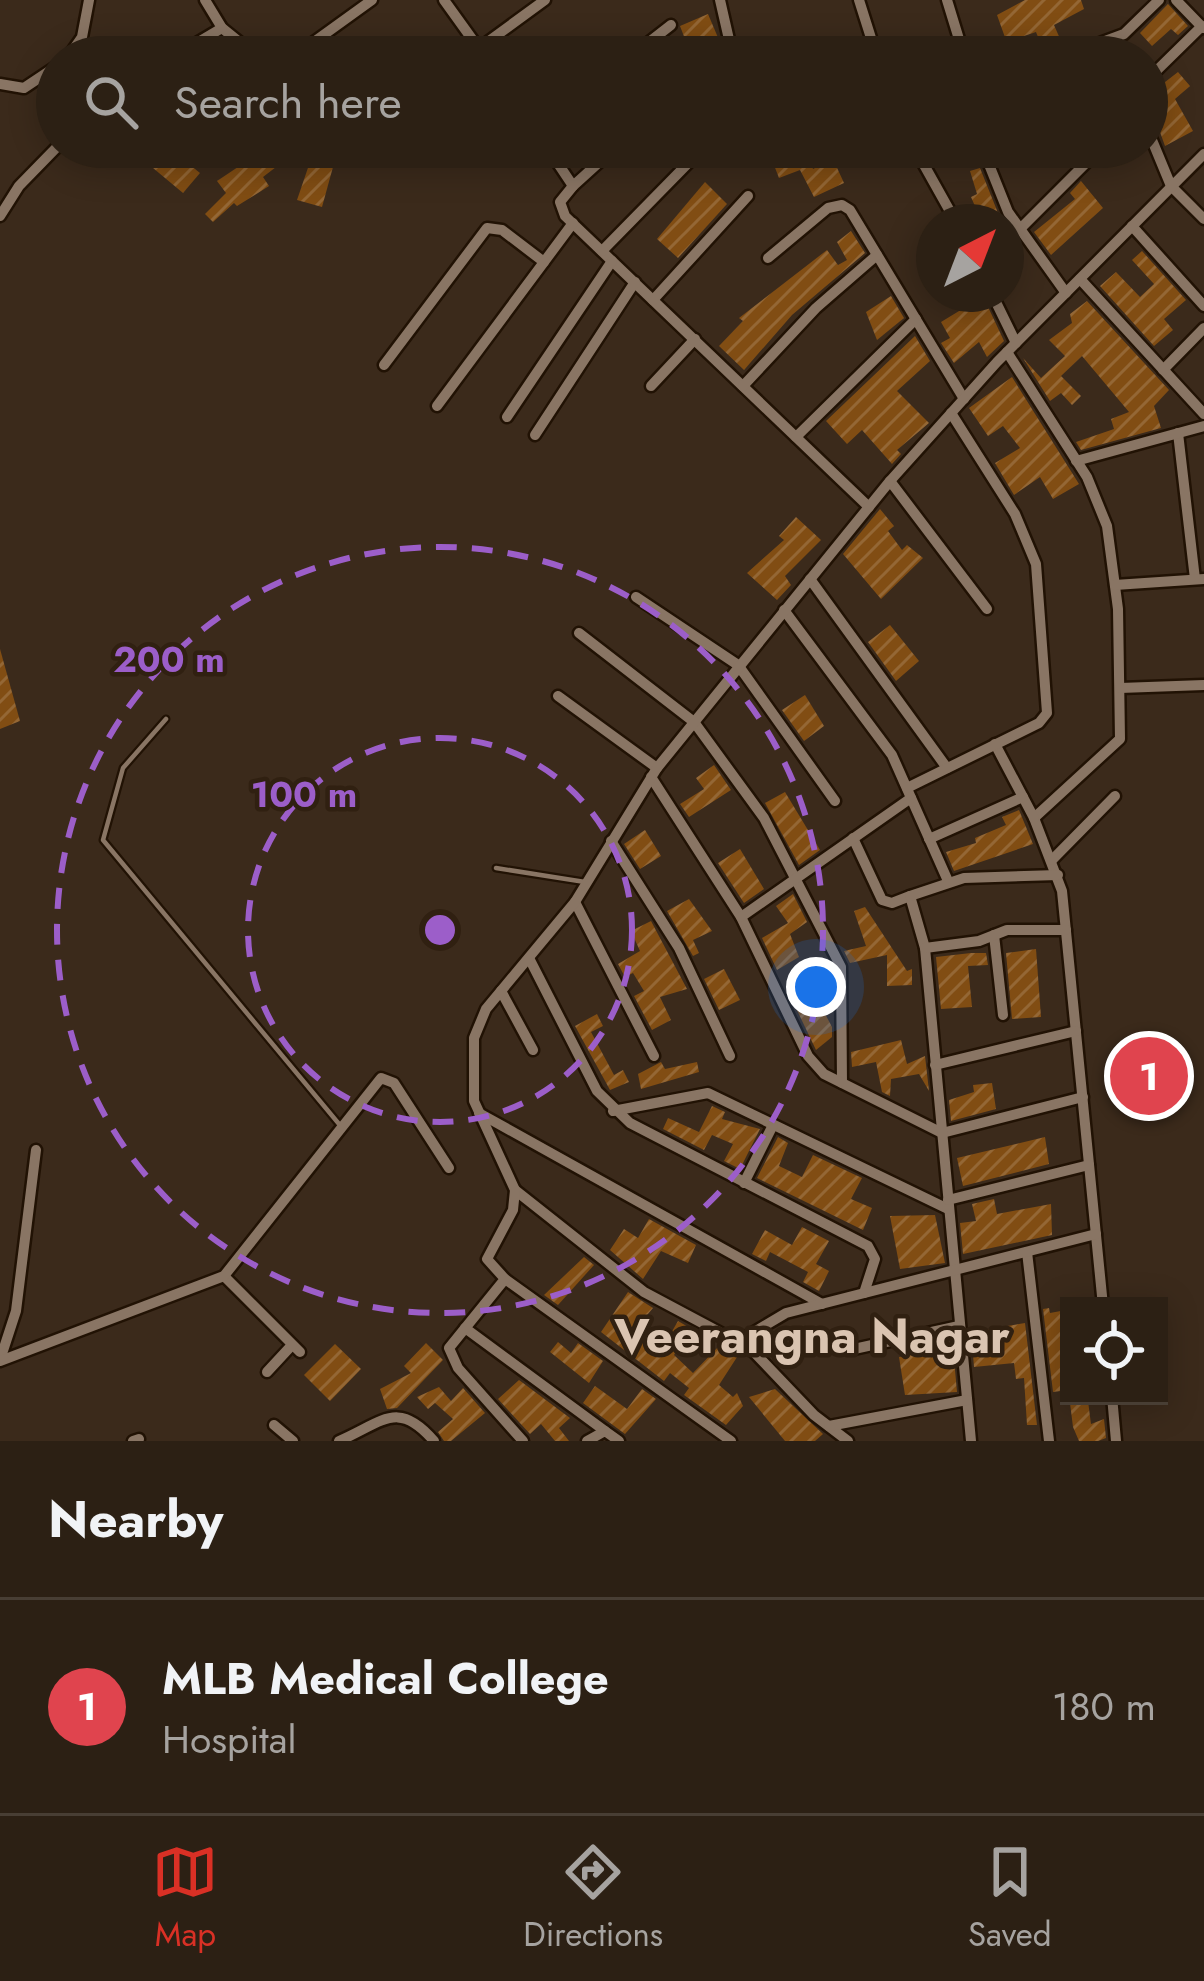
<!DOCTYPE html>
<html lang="en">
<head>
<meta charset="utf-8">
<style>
  :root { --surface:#2c2014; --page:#34281d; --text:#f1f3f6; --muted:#a6a3a0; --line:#483e34; --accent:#d93025 }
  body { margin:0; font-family:Jost,sans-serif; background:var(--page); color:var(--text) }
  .controls { position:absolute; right:36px; bottom:36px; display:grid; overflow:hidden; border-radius:0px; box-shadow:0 6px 30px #0003 }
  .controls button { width:108px; height:108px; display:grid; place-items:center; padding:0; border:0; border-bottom:3px solid var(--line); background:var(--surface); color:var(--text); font:60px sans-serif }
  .compass { position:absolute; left:916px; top:204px; width:108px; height:108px; border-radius:50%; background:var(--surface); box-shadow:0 6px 30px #0003; rotate:42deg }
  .you { position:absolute; left:816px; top:987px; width:42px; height:42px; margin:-30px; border:9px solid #fff; border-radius:50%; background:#1a73e8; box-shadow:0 0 0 18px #1a73e833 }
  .badge { display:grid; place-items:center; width:78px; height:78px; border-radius:50%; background:var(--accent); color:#fff; font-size:39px; font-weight:700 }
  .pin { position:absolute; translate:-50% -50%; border:6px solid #fff; box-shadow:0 3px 12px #0006 }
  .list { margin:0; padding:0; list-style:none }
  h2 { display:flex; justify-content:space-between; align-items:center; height:156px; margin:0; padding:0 48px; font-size:51px }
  h2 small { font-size:39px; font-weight:400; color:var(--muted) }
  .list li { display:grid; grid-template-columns:78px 1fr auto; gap:36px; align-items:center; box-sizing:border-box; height:216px; padding:0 48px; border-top:3px solid var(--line) }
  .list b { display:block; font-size:45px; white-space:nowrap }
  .list p { margin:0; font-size:39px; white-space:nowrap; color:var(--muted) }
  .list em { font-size:39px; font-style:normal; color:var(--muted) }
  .icon { flex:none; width:66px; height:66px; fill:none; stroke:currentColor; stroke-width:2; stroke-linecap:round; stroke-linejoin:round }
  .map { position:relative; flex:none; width:1204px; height:1441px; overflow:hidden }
  .search { position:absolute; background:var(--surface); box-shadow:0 6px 30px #0003; left:36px; right:36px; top:36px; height:132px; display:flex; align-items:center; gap:30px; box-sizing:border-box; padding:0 42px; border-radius:66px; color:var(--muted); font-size:45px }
  .sheet { height:372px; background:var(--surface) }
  nav { display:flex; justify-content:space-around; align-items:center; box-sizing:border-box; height:168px; border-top:3px solid var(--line); background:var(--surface); font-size:33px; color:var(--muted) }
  nav a { display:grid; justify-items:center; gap:6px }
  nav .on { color:var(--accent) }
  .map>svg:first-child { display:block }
  .building { fill:url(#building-hatch) }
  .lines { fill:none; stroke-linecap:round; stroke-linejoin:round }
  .service-casing { stroke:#211204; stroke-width:9 }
  .minor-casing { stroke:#211204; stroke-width:15 }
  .service { stroke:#897564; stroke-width:4.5 }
  .minor { stroke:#897564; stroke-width:10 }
  .ring { fill:none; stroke:#9c5ec9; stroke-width:6; stroke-dasharray:21 15 }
  .labels { text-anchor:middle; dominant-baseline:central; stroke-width:9; stroke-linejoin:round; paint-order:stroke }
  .district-label { font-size:48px; font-weight:bold; fill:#dac4b1; stroke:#302011 }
  .centre { fill:#9c5ec9; stroke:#302011; stroke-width:6 }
  .ring-label { font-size:36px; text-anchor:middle; font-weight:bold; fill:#9c5ec9; stroke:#302011; stroke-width:9; stroke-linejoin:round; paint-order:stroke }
</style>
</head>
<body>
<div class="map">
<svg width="1204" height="1441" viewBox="0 0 1204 1441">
  <defs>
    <pattern id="building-hatch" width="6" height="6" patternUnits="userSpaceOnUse" patternTransform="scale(3)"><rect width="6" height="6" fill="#814d13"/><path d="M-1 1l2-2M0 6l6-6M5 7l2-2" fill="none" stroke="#946735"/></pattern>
  </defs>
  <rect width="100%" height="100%" fill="#3b2a1b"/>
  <g class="building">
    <path d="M1025,0H1081L1084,9L1054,25L1068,57H1046L1036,32L1018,38L1025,57H996L992,48L1007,43L997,15Z"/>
    <path d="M1168,4L1188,26L1178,35L1171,29L1152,46L1140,33Z"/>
    <path d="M708,14L719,40L690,52L680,26Z"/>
    <path d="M1178,72L1190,86L1175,99L1193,131L1165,146L1147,96Z"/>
    <path d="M268,147H302L263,177L269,186L237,206L234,203L213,222L205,214L226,193L217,181Z"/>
    <path d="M767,147H785L793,160L807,152L813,169L833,159L844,183L814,197L800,170L779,178Z"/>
    <path d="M169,148L200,173L183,193L153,168Z"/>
    <path d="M311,159L333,167L322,207L297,200Z"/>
    <path d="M980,168L998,213L981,220L971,197L977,194L970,171Z"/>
    <path d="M1081,181L1103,208L1051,255L1034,232L1075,199L1070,193Z"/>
    <path d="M705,182L727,204L678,258L657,239Z"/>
    <path d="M851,231L865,253L792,315L744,370L719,346L743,321L739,318L827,250L838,265L847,260L837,242Z"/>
    <path d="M1142,251L1186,300L1164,319L1173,330L1154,346L1100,286L1116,272L1140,297L1154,284L1132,260Z"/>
    <path d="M963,294H982L1004,341L987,357L979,342L954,363L941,343L950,338L941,322L964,308L958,298Z"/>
    <path d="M891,296L904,318L877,340L866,312Z"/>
    <path d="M1087,301L1169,390L1154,406L1161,428L1081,450L1076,442L1114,429L1111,419L1129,412L1082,356L1061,376L1081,396L1072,405L1061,393L1050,401L1023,358L1041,378L1065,356L1049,340L1072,323L1070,314Z"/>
    <path d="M915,336L930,361L897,391L929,423L897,450L901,454L892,464L862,430L847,444L826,421Z"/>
    <path d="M1012,377L1079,484L1053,499L1040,477L1014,495L995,463L1020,448L1003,426L988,436L969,408Z"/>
    <path d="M880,509L894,526L888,531L902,550L907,545L923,558L881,599L843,554Z"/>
    <path d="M796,517L821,540L785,576L791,585L777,600L747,573L784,540L779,536Z"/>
    <path d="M890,625L919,661L896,681L868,642Z"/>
    <path d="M0,649L20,721L0,729Z"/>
    <path d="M805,695L824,726L804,741L782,710Z"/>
    <path d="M714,765L731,790L689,817L680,804L704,789L696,778Z"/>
    <path d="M785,792L820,850L799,865L765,803Z"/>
    <path d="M1019,810L1033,844L954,871L946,852L976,843L975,838L1006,825L1002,817Z"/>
    <path d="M645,830L661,856L640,869L624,844Z"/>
    <path d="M740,849L764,889L744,903L718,863Z"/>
    <path d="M793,894L807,922L790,934L799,957L777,970L762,938L788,923L776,906Z"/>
    <path d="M689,899L712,931L693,940L699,953L693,956L667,911Z"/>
    <path d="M865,907L907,971L912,969V985L887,986V955L850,963L844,951L866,946L854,911Z"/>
    <path d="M651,921L687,989L660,997L671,1020L652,1030L634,996L644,991L633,973L625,977L618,964L640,951L631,931Z"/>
    <path d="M1036,949L1041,1017L1012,1019L1006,953Z"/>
    <path d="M971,953H986L988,965L968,966L972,1007L941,1009L936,957Z"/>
    <path d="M724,969L740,1000L719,1010L704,979Z"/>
    <path d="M813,991L832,1027V1037L816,1050L794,1004Z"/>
    <path d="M597,1014L603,1026L591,1032L614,1075L623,1070L629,1082L610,1090L575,1026Z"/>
    <path d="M901,1040L907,1064L925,1056L929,1091L919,1074L891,1079L890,1096L882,1092L876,1062L852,1067L851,1052Z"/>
    <path d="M661,1062L665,1069L697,1062L699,1072L641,1089L638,1074Z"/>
    <path d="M992,1083L996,1109L951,1121L949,1100L974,1092L973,1085Z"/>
    <path d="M712,1106L725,1112L722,1119L760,1129L740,1169L724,1161L733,1144L712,1135L704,1150L663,1129L668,1118L699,1132Z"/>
    <path d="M778,1137L788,1143L779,1166L802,1177L813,1155L862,1178L851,1199L872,1208L863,1230L757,1178Z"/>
    <path d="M1045,1137L1049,1164L963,1186L957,1158Z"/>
    <path d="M994,1199L997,1214L1051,1204L1052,1235L963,1254L960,1223L976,1221L972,1204Z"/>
    <path d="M935,1215L945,1263L900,1269L890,1216Z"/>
    <path d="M649,1219L696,1245L688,1263L661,1251L643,1279L610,1250L624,1229L638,1238Z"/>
    <path d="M802,1227L829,1241L816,1264L829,1271L819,1291L803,1282L808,1272L770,1252L766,1261L752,1254L765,1230L792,1245Z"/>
    <path d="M584,1257L594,1265L558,1305L544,1295Z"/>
    <path d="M628,1292L653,1308L636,1328L663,1347L678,1321L690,1328L674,1355L693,1373L721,1344L739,1354L719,1385L733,1397L737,1393L743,1406L726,1425L684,1395L689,1388L670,1373L664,1381L601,1332Z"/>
    <path d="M1049,1308L1050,1313L1066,1310L1069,1390L1053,1392L1043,1309Z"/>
    <path d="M1025,1323L1037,1425H1027L1024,1378L1016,1379L1014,1363L974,1367L971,1332Z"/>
    <path d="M558,1342L571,1353L578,1343L603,1361L589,1383L550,1352Z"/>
    <path d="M426,1343L443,1360L397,1408L387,1409L380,1389L411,1373L404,1366Z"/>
    <path d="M335,1344L361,1369L330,1401L304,1375Z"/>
    <path d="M953,1348L957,1392L905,1395L899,1357Z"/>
    <path d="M519,1380L570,1418L559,1428L569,1441H555L541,1424L530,1434L498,1399Z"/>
    <path d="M595,1386L627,1409L642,1389L656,1399L625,1434L583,1403Z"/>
    <path d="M439,1387L451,1401L463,1388L485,1413L451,1441H444L438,1432L453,1419L435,1403L428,1409L417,1397Z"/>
    <path d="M775,1389L823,1434L815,1441H785L749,1397Z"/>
    <path d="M1088,1401L1091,1424L1104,1419L1106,1438L1098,1441H1079L1073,1427L1070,1403Z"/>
  </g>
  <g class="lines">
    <g class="service-casing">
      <g id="service">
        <path d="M166,719L123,768L103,840L339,1124"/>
        <path d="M496,868L585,882"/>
      </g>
    </g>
    <g class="minor-casing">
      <g id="minor">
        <path d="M205,0L222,28L258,57"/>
        <path d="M444,0L485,57"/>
        <path d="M720,0L733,57"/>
        <path d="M859,0L877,57"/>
        <path d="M947,0L962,49"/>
        <path d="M1176,0L1203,28"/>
        <path d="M1097,44L1124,34L1159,0"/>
        <path d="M68,57L82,37L89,0"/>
        <path d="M173,57L222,28"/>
        <path d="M293,57L372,0"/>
        <path d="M467,57L545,0"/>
        <path d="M630,57L671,25"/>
        <path d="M1147,80L1202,26"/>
        <path d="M0,84L24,88L57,66"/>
        <path d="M1147,128L1171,186L1204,219"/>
        <path d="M547,147L573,186L560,202L565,216L869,507"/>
        <path d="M914,147L956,222"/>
        <path d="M982,147L1008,212L1066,293"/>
        <path d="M794,150L799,147"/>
        <path d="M573,186L616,147"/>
        <path d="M0,216L19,186L57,147"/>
        <path d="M1132,226L1204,306"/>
        <path d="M1019,230L1102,147"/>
        <path d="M602,251L704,147"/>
        <path d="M768,258L828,208L842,205L850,210L964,399"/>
        <path d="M1080,279L1204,414"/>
        <path d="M992,294L1016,343"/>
        <path d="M653,300L748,196"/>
        <path d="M1007,352L1087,477L1107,526L1118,609L1120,739L1034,818L1062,891L1103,1306"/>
        <path d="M384,365L487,228L502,230L544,262"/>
        <path d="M1163,370L1204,328"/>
        <path d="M651,386L695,339"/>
        <path d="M743,386L816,308L877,255"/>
        <path d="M437,406L573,223"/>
        <path d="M507,417L612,261"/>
        <path d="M1178,433L1195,579"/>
        <path d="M535,435L635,282"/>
        <path d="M796,437L916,319"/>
        <path d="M1076,461L1204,426"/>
        <path d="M890,481L987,609"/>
        <path d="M810,579L947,768"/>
        <path d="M1115,585L1204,579"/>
        <path d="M636,597L738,665L835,801"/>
        <path d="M784,610L892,755L948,881"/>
        <path d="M579,633L694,722L764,818L841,967L842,1083"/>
        <path d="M1120,688L1204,685"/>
        <path d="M558,696L657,768"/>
        <path d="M995,744L1034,818"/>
        <path d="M651,777L741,917L808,1056L824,1074L942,1133L1083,1097"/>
        <path d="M907,788L1039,723L1047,713L1036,564L1015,514L951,413"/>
        <path d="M853,838L882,900L892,903L910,896L925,948L971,1441"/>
        <path d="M929,839L1023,797"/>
        <path d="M611,841L679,948L730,1056"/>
        <path d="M1052,860L1115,796"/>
        <path d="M910,896L964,878L1058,875"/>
        <path d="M575,902L654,1056"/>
        <path d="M741,917L911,798"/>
        <path d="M994,935L1003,1015"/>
        <path d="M925,948L979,941L1007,930H1066"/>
        <path d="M529,958L597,1091L630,1123L868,1246L875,1259L864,1293"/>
        <path d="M501,991L533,1050"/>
        <path d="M935,1065L1076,1031"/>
        <path d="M613,1111L708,1093L948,1209"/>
        <path d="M479,1113L822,1304"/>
        <path d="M744,1183L773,1125"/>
        <path d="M515,1190L644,1292L751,1349L814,1415L848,1441"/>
        <path d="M948,1200L1089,1165"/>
        <path d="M1027,1252L1049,1441"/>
        <path d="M224,1276L300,1352"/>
        <path d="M505,1279L731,1441"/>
        <path d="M465,1328L605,1431"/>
        <path d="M739,1341L786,1313L1096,1234"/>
        <path d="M854,1349L959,1326"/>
        <path d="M0,1360L16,1311L36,1150"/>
        <path d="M0,1361L224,1276L381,1078L394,1083L449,1168"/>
        <path d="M267,1372L292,1345"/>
        <path d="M1112,1396L1116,1441"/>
        <path d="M274,1425L293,1441"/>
        <path d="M829,1426L967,1400"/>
        <path d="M133,1441L139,1439"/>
        <path d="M339,1441C383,1422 398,1399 434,1441"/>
        <path d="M523,1441L458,1368L449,1348L505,1279L487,1259L513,1210L515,1190L474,1101V1038L486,1009L575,902L657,768L890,481L997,362L1204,154"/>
        <path d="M587,1441L605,1431L619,1441"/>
      </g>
    </g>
    <use href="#service" class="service"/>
    <use href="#minor" class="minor"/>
  </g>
  <g class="ring">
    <circle cx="440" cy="930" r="192"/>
    <circle cx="440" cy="930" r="383"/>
  </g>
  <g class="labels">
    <g class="district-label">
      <text x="812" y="1336">Veerangna Nagar</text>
    </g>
  </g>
  <circle cx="440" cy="930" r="18" class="centre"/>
  <g class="ring-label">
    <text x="169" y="672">200 m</text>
    <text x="304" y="807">100 m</text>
  </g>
</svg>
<div class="controls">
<button><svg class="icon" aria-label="locate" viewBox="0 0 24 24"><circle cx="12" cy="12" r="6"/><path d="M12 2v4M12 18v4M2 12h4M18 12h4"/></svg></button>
</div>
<svg class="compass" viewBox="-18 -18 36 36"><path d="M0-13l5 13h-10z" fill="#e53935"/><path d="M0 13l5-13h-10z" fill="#a6a3a0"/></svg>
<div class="you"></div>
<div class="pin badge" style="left:1149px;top:1076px;background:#e0444e">1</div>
<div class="search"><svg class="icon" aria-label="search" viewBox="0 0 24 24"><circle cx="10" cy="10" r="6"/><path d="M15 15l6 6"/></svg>Search here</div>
</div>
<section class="sheet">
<h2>Nearby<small></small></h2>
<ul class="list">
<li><span class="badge" style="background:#e0444e">1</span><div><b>MLB Medical College</b><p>Hospital</p></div><em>180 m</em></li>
</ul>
</section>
<nav>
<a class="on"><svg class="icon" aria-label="map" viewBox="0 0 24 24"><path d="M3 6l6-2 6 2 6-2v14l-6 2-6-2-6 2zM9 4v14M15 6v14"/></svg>Map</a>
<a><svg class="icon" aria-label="directions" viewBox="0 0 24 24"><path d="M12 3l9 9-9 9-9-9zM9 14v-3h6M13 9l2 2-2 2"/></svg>Directions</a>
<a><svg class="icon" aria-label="saved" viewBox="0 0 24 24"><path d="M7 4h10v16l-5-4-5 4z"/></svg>Saved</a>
</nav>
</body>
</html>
